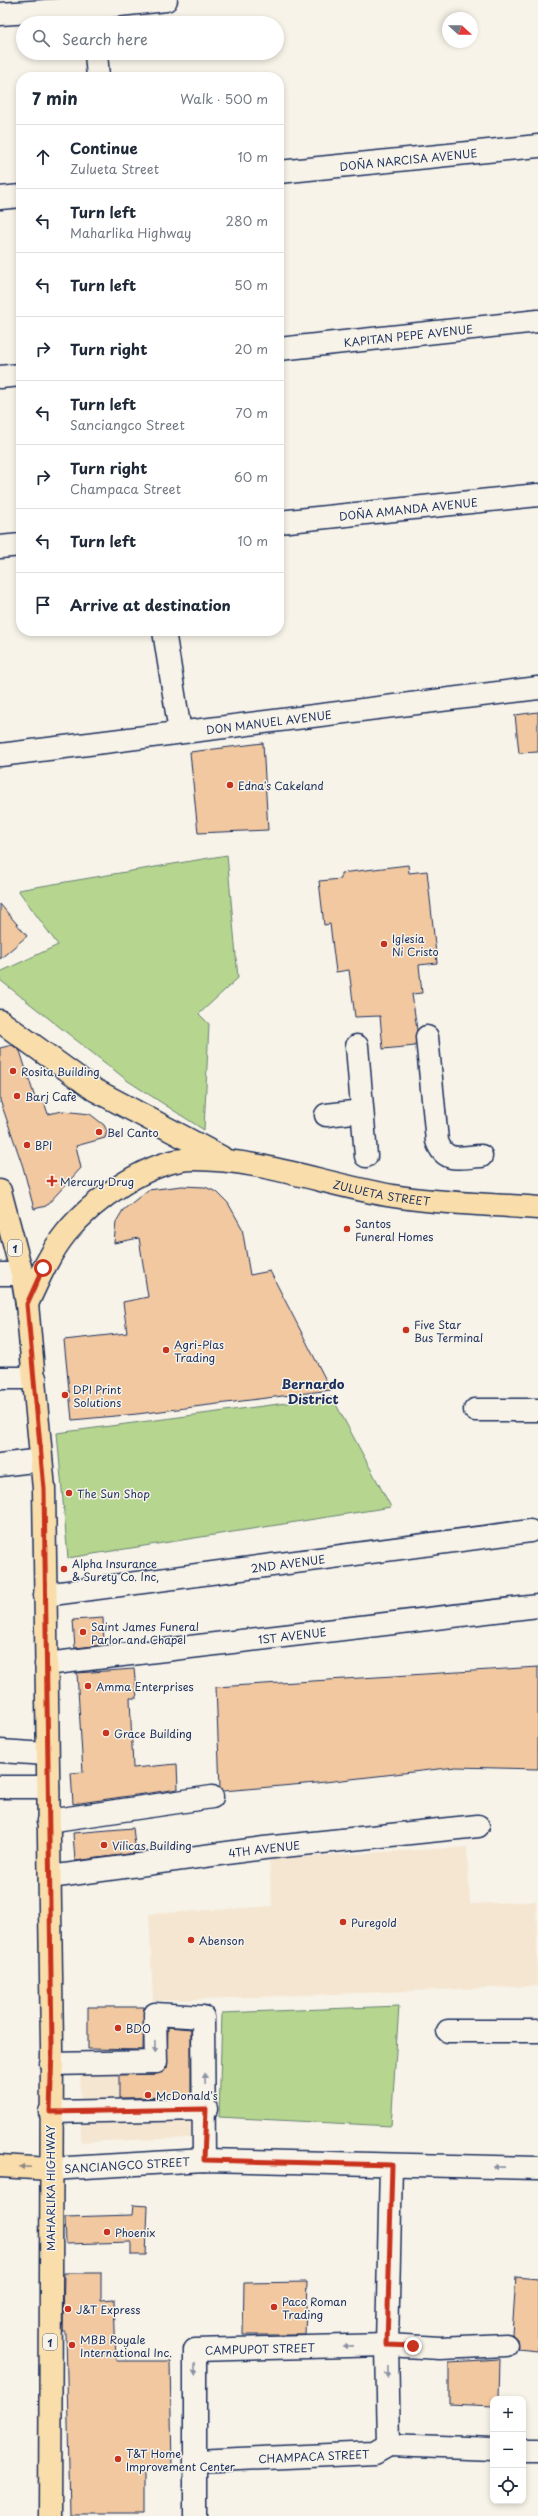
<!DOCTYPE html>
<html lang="en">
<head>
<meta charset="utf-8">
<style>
  :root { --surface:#fff; --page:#f2f2f3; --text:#1f2937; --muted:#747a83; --line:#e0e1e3 }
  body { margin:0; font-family:"Playpen Sans",sans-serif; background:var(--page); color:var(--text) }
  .controls { position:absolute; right:12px; bottom:12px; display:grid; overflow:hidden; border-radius:8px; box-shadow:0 2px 6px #0003 }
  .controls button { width:36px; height:36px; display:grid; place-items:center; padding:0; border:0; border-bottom:1px solid var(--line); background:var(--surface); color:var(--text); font:20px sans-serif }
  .compass { position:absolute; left:442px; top:12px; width:36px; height:36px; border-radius:50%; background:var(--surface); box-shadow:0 2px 6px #0003; rotate:111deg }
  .stop { position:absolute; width:12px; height:12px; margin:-9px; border:3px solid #c8321e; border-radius:50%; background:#fff }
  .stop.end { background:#c8321e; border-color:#fff; box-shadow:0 1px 4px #0008 }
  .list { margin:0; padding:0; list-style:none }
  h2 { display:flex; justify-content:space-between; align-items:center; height:52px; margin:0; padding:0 16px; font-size:17px }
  h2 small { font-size:13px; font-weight:400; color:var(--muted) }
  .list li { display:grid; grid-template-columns:26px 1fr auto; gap:12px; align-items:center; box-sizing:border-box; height:64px; padding:0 16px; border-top:1px solid var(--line) }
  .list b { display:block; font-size:15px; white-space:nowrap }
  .list p { margin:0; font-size:13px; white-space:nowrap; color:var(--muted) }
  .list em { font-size:13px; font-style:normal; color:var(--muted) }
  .icon { flex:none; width:22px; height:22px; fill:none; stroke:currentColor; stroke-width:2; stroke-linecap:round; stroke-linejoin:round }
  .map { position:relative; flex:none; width:538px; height:2516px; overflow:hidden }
  .search { position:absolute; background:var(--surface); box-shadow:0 2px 6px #0003; left:16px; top:16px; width:268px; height:44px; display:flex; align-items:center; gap:10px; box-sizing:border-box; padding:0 14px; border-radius:22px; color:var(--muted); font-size:15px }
  .panel { position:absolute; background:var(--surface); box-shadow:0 2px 6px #0003; left:16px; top:72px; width:268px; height:564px; border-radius:16px }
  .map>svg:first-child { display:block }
  .built { fill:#f5e6d2 }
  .green { fill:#b6d58e; stroke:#688276 }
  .building { fill:#f1c8a0; stroke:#1b2f5e }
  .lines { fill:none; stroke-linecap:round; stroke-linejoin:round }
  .minor-casing { stroke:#1b2f5e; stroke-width:25 }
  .major-casing { stroke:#1b2f5e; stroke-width:25 }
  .minor { stroke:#f7f3e8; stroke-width:22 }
  .major { stroke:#f9deab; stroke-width:22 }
  .oneway { fill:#8991a3 }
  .oneway2 { fill:#8a8684 }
  .route { stroke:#c8321e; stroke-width:5 }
  .poi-dot { fill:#c8321e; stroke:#f7f3e8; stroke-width:1.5 }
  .labels { text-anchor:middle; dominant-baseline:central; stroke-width:3; stroke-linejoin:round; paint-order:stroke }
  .shield { fill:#f7f3e8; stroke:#5d6a87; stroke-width:1 }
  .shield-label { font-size:10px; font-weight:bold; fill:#1b2f5e }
  .street-label { font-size:11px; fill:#1b2f5e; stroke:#f7f3e8 }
  .poi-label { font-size:11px; fill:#1b2f5e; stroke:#f7f3e8; text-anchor:start }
  .quarter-label { font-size:13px; font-weight:bold; fill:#1b2f5e; stroke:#f7f3e8 }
</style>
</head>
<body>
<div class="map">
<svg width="538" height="2516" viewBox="0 0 538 2516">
  <rect width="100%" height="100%" fill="#f7f3e8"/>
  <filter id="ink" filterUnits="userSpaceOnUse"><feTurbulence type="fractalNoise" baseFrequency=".025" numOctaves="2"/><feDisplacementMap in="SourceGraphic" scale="8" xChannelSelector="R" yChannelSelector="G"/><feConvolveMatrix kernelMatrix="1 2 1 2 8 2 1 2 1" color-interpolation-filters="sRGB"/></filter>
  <g filter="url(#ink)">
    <g class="built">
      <path d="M467,1847L470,1904L536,1901L538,1986L153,2001L149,1914L272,1906L269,1859Z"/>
      <path d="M153,2011H214L216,2137L81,2142L80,2053L152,2051Z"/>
    </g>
    <g class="green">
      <path d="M227,855L238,978L199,1014L209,1024L204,1130L128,1081L0,980V972L58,945L18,890Z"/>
      <path d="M332,1397L391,1507L68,1558L57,1433Z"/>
      <path d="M399,2006L391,2126L219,2117L222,2013Z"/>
    </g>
    <g class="building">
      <path d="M538,712V752L519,753L515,715Z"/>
      <path d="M263,743L268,830L198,833L190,752Z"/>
      <path d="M408,865L409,873L427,871L437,963L419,965L422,993L412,994L417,1030L415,1046L383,1049L380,1016L355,1017L349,970L336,972L330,924L324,925L319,881L341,879V873Z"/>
      <path d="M0,904L27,936L0,959Z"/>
      <path d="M12,1045L20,1051L35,1098L42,1096L48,1114L63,1111L90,1114L104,1125L107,1131L105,1138L76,1146L81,1168L46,1206L34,1209L23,1167L0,1100V1048Z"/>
      <path d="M182,1186L205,1187L217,1192L228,1203L242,1228L250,1275L270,1271L331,1390L137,1414L72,1420L64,1340L127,1333L123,1302L148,1297L139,1238L114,1243L116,1222L123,1210L148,1190Z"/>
      <path d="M103,1618L104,1645L75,1648L73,1620Z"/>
      <path d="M538,1667V1769L456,1767L316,1783L223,1791L220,1788L216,1687Z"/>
      <path d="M134,1669L137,1698H130L133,1768L177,1764L178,1789L73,1804L71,1773L83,1772L77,1673Z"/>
      <path d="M133,1828L136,1853L75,1861L73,1833Z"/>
      <path d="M88,2007H144L143,2050L88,2049Z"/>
      <path d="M168,2027L191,2029V2097L119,2098V2075L156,2074L167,2068Z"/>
      <path d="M133,2205L148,2206L146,2255H131V2242L66,2244L65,2217L132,2215Z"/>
      <path d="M64,2273H101V2300L114,2299L116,2361H170L172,2469H144V2514H70L66,2332H63Z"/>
      <path d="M516,2277L538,2279V2351L517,2349V2339L512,2334Z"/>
      <path d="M307,2282L305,2335H243L244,2283Z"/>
      <path d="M500,2359L499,2399H493V2406L449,2404V2362Z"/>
    </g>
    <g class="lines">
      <g class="minor-casing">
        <g id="minor">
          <path d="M0,14L91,8L166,0"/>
          <path d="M96,53L98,77"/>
          <path id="s1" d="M279,172L538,146"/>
          <path d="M0,198L21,196"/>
          <path id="s2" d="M279,349L538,321"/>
          <path d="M0,377L21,375"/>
          <path id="s3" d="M279,522L538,495"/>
          <path d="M0,547L21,545"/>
          <path d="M164,631L180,732"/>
          <path id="s4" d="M0,755L538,688"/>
          <path d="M427,1037L437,1141C445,1164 460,1157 481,1156"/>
          <path d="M357,1046L366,1156"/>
          <path d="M326,1115L362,1111"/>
          <path d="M0,1274H22"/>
          <path d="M0,1378H35"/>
          <path d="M475,1410H538"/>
          <path d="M0,1465L41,1460"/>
          <path id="s5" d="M45,1595L530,1531"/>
          <path id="s6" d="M46,1664L538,1606"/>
          <path d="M0,1751L47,1754"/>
          <path d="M0,1787H48"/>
          <path d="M48,1821L212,1797"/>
          <path id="s7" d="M50,1877L264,1848L478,1826"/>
          <path d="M448,2031H538"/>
          <path d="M51,2064L156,2062L155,2014L203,2017L204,2160"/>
          <path d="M50,2112L206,2109"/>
          <path id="s8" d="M51,2169L204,2160L538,2168"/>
          <path d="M389,2445L493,2449"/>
          <path d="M523,2450H538"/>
          <path id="s9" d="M196,2461L375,2453L389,2445L387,2345L391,2165"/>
          <path id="s10" d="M195,2516V2350L387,2345L440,2348L506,2345"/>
        </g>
      </g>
      <g class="major-casing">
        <g id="major">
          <path d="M0,1021L95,1090L221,1157"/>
          <path d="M0,1191L22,1274L27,1304L44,1489L52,2046L50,2516"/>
          <path id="s11" d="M27,1304C38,1280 49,1254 66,1233C93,1200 150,1159 194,1159C261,1159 327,1185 393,1196C441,1204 490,1204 538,1208"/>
          <path d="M0,2166L51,2169"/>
        </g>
      </g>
      <use href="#minor" class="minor"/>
      <use href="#major" class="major"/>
    </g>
    <defs><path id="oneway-solid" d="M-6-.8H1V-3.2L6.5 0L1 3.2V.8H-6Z"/></defs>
    <g class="oneway">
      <use href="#oneway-solid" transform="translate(155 2047) rotate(89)"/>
      <use href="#oneway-solid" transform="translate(205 2079) rotate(-92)"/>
      <use href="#oneway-solid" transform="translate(499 2167) rotate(-179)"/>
      <use href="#oneway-solid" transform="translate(348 2346) rotate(179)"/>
      <use href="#oneway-solid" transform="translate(195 2369) rotate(90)"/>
      <use href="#oneway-solid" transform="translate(388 2372) rotate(89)"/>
    </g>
    <use class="oneway2" href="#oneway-solid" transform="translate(25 2167) rotate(-177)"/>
  </g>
  <g class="lines" filter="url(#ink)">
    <path class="route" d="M43,1268L27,1304L44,1489L52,2046L50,2112L206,2109L204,2160L392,2165L387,2345L413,2346"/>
  </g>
  <g class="poi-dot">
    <circle cx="230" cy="785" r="4"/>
    <circle cx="384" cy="944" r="4"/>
    <circle cx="13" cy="1071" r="4"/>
    <circle cx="17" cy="1096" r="4"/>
    <circle cx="99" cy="1132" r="4"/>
    <circle cx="27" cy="1145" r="4"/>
    <path d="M50 1175h4v4h4v4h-4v4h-4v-4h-4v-4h4z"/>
    <circle cx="347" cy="1229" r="4"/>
    <circle cx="406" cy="1330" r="4"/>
    <circle cx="166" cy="1350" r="4"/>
    <circle cx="65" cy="1395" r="4"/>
    <circle cx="69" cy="1493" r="4"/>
    <circle cx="64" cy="1569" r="4"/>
    <circle cx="83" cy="1632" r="4"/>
    <circle cx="88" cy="1686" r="4"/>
    <circle cx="106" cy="1733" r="4"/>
    <circle cx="104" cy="1845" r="4"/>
    <circle cx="343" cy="1922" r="4"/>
    <circle cx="191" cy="1940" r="4"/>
    <circle cx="118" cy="2028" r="4"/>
    <circle cx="148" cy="2095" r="4"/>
    <circle cx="107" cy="2232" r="4"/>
    <circle cx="274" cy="2307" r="4"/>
    <circle cx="68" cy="2309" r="4"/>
    <circle cx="72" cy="2345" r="4"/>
    <circle cx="118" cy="2459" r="4"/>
  </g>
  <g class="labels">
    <g class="shield">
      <rect x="8" y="1240" width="14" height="16" rx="3"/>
      <rect x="43" y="2334" width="14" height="16" rx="3"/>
    </g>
    <g class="shield-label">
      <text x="15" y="1248">1</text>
      <text x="50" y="2342">1</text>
    </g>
    <g class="street-label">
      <text stroke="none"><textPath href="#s1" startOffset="130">DOÑA NARCISA AVENUE</textPath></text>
      <text stroke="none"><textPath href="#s2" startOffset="130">KAPITAN PEPE AVENUE</textPath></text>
      <text stroke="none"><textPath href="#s3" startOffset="130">DOÑA AMANDA AVENUE</textPath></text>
      <text stroke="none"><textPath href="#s4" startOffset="271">DON MANUEL AVENUE</textPath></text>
      <text stroke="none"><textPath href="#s11" startOffset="424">ZULUETA STREET</textPath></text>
      <text stroke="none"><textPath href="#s5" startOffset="245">2ND AVENUE</textPath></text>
      <text stroke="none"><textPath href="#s6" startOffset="248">1ST AVENUE</textPath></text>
      <text stroke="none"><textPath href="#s7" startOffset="216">4TH AVENUE</textPath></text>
      <text stroke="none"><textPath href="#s8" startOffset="76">SANCIANGCO STREET</textPath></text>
      <text transform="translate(50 2188) rotate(-90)">MAHARLIKA HIGHWAY</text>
      <text stroke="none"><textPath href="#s10" startOffset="231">CAMPUPOT STREET</textPath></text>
      <text stroke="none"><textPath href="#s9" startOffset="118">CHAMPACA STREET</textPath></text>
    </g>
    <g class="poi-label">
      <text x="238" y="785">Edna's Cakeland</text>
      <text x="392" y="938">Iglesia<tspan x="392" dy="13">Ni Cristo</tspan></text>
      <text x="21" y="1071">Rosita Building</text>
      <text x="25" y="1096">Barj Cafe</text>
      <text x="107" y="1132">Bel Canto</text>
      <text x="35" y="1145">BPI</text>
      <text x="60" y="1181">Mercury Drug</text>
      <text x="355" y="1223">Santos<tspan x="355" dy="13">Funeral Homes</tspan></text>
      <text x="414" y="1324">Five Star<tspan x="414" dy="13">Bus Terminal</tspan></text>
      <text x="174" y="1344">Agri-Plas<tspan x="174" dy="13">Trading</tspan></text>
      <text x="73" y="1389">DPI Print<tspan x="73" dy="13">Solutions</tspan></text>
      <text x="77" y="1493">The Sun Shop</text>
      <text x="72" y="1563">Alpha Insurance<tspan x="72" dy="13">&amp; Surety Co. Inc,</tspan></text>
      <text x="91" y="1626">Saint James Funeral<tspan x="91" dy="13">Parlor and Chapel</tspan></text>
      <text x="96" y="1686">Amma Enterprises</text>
      <text x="114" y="1733">Grace Building</text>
      <text x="112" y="1845">Vilicas Building</text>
      <text x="351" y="1922">Puregold</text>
      <text x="199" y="1940">Abenson</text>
      <text x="126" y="2028">BDO</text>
      <text x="156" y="2095">McDonald's</text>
      <text x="115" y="2232">Phoenix</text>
      <text x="282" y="2301">Paco Roman<tspan x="282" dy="13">Trading</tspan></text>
      <text x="76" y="2309">J&amp;T Express</text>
      <text x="80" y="2339">MBB Royale<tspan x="80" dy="13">International Inc.</tspan></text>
      <text x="126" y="2453">T&amp;T Home<tspan x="126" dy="13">Improvement Center</tspan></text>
    </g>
    <g class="quarter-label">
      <text x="313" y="1383">Bernardo<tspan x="313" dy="15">District</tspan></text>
    </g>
  </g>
</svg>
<div class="controls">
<button>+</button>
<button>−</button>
<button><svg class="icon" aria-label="locate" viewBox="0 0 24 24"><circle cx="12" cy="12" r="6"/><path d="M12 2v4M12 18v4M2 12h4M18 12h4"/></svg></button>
</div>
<svg class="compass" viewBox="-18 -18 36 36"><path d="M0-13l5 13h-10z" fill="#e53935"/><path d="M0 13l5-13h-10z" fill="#747a83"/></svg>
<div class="stop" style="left:43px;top:1268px"></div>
<div class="stop end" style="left:413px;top:2346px"></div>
<div class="search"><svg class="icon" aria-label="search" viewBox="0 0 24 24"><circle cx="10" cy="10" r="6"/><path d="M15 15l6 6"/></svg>Search here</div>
<section class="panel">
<h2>7 min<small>Walk · 500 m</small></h2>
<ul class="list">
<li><svg class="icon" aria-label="ahead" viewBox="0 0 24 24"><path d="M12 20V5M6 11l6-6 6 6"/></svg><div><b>Continue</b><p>Zulueta Street</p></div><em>10 m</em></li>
<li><svg class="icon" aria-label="left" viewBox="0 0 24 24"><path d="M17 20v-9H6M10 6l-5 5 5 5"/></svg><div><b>Turn left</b><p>Maharlika Highway</p></div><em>280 m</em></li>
<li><svg class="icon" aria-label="left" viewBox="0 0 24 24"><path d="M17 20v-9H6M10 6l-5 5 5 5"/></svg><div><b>Turn left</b></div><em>50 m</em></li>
<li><svg class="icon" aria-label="right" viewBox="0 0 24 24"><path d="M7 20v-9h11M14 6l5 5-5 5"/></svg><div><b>Turn right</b></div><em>20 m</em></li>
<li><svg class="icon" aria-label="left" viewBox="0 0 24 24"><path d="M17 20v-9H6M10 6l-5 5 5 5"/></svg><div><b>Turn left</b><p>Sanciangco Street</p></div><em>70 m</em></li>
<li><svg class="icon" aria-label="right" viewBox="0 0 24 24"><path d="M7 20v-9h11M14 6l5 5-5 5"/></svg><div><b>Turn right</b><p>Champaca Street</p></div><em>60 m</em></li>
<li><svg class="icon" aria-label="left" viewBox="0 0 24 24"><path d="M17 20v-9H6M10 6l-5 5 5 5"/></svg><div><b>Turn left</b></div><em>10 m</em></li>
<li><svg class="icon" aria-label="arrive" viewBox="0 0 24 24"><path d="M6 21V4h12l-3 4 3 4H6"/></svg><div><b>Arrive at destination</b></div></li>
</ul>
</section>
</div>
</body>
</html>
